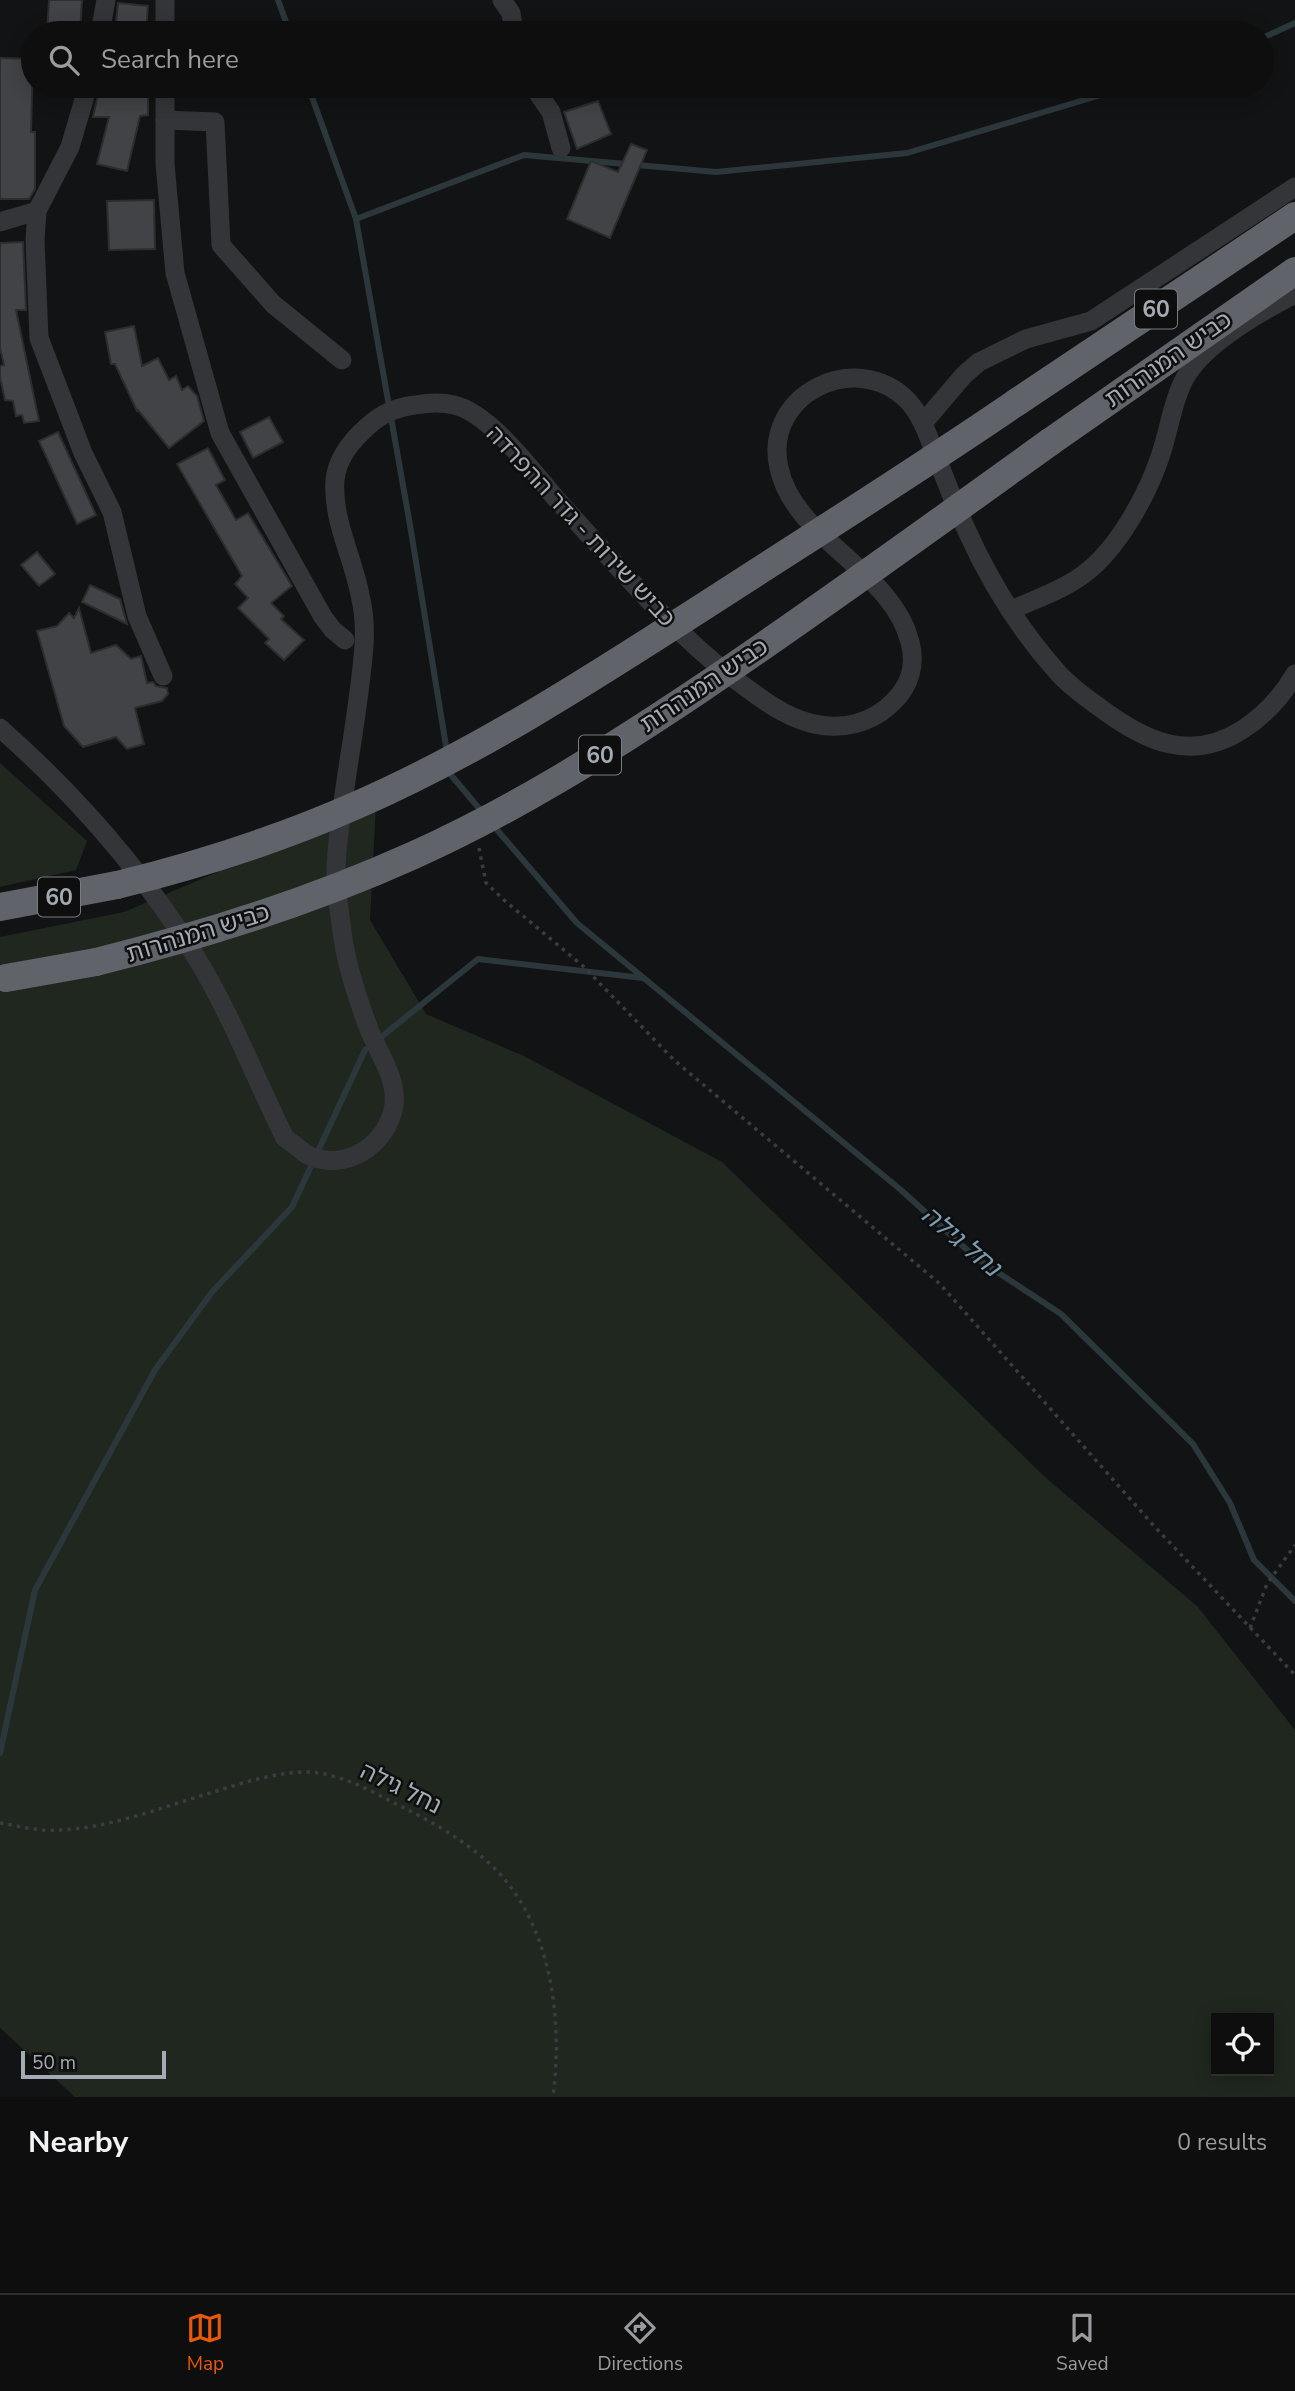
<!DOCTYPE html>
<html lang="en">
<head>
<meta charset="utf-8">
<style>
  :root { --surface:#0e0e0f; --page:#1c1c1d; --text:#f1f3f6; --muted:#9b9c9e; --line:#2e2e2f; --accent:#ea580c }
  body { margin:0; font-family:"Nunito Sans","Noto Sans Hebrew",sans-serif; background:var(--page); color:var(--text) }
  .controls { position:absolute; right:21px; bottom:21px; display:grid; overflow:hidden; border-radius:0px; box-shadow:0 4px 18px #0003 }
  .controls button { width:63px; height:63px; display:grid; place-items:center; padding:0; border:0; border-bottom:2px solid var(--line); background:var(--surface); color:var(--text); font:35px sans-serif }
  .scale { position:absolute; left:21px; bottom:18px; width:145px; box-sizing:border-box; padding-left:7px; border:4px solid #a4abb4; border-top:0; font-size:19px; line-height:24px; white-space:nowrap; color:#a4abb4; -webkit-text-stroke:5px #0e0e0f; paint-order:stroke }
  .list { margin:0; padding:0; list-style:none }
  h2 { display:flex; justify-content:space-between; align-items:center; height:91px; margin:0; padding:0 28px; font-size:30px }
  h2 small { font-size:23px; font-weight:400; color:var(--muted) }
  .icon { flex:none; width:38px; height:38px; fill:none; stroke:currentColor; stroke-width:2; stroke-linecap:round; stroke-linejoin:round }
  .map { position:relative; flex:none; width:1295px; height:2097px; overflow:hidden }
  .search { position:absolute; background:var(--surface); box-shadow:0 4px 18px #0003; left:21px; right:21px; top:21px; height:77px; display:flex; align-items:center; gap:18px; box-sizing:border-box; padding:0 24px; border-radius:38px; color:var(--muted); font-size:26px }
  .sheet { height:196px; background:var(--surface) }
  nav { display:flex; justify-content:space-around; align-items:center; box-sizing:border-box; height:98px; border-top:2px solid var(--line); background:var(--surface); font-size:19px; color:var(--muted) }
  nav a { display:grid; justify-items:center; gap:4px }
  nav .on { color:var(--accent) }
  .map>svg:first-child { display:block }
  .green { fill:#1f271f; fill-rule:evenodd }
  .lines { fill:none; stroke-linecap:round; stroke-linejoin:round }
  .stream { stroke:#2c373c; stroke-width:6 }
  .building { fill:#424347; stroke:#2d2d30; stroke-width:2 }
  .path { stroke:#3a3c40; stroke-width:3.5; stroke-dasharray:3.5 5; stroke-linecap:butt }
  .minor { stroke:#343539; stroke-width:19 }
  .highway { stroke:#60646a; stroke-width:28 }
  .highway-bridge { stroke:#60646a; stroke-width:28 }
  .labels { text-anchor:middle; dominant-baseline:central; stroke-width:5; stroke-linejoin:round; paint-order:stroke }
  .shield { fill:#0e0e0f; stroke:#777c82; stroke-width:2 }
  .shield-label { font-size:23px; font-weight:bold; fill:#a4abb4 }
  .street-label { font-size:24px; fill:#a4abb4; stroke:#0e0e0f }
  .water-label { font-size:26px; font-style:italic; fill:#7c9caf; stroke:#0e0e0f }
</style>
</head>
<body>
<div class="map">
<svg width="1295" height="2097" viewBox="0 0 1295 2097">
  <rect width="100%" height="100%" fill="#121314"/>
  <g class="green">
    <path d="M0,763L87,841L76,870L0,887Z"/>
    <path d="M376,804L370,920L426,1014L524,1056L722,1162L1045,1477L1197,1606L1295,1730V2097H75L0,2028V937L124,912ZM1216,2018H1269V2071H1216Z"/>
  </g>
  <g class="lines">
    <g class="stream">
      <path d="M278,0L290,33"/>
      <path d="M1262,38L1295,23"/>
      <path d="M308,86L356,219L410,525L447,752"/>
      <path d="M356,219L524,155L716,172L907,153L1131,86"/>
      <path d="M450,769L451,775L483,813"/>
      <path d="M492,824L577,923L901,1190L976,1258L1061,1314L1193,1444L1230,1503L1254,1560L1295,1601"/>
      <path d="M0,1753L35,1590L155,1370L212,1292L292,1207L365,1050L478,959L643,978"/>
    </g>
  </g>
  <g class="building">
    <path d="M49,0H82L80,33H47Z"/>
    <path d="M118,3L148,6L146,33H115Z"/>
    <path d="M0,58L33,59L31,132H35V189L29,199H0Z"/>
    <path d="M100,86H148V115L140,116L127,171L97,164L109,117H93Z"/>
    <path d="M598,101L611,134L577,149L564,112Z"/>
    <path d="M631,144L647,150L610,238L567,219L591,161L618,172Z"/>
    <path d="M154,200L155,249L109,250L107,201Z"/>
    <path d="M23,242L26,310H16L39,421L24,423L22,415L16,416L13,401L5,400L0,377V366L4,365L0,348V243Z"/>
    <path d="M134,326L142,366L158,358L169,380L176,376L182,390L188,386L197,396L204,421L169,448L138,410L137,411L115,364H111L105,332Z"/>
    <path d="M269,417L283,442L253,458L240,432Z"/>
    <path d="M58,432L96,515L77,524L39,441Z"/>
    <path d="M208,448L225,480L216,485L236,520L248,513L292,586L271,603L284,616L281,619L304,640L284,660L265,643L269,639L238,608L248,598L235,584L242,576L177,464Z"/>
    <path d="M37,552L55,574L39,586L21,565Z"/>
    <path d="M90,585L120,599L127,624L82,602Z"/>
    <path d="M79,608L91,653L116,645L131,659L141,656L147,683L153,682L156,686L167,688L168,694L162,701L135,708L144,744L127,749L116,737L83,747L64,726L37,631L57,626L69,613L74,618Z"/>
  </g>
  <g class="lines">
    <g class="path">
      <path d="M479,848L486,883L504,900L583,966L674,1060L940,1284L1154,1526L1295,1675"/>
      <path d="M1250,1628L1267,1584L1295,1545"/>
      <path d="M0,1823C14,1825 28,1829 42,1830C100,1833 161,1807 217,1791C245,1782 274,1773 304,1772C338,1772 369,1790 398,1805C431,1821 464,1840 491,1865C552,1922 563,2020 553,2097"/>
    </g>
    <g class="minor">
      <path d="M502,0L511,13L514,33"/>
      <path d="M100,33L106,0"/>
      <path d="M165,33V0"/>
      <path d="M88,86L70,147L37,211L35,240L39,338L83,453L112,512L137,616L163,676"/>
      <path d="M165,86V164L175,273L220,433L323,617L333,630L345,640"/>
      <path d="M533,86L551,112L561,148"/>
      <path d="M165,120L215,122L221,245L273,304L342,360"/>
      <path d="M0,222L37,211"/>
      <path d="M923,423L964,375L979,362L1026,339L1091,321L1295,187"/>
      <path d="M1012,610C1035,599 1063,590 1084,574C1118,549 1148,494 1161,454C1169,430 1174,394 1188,373C1210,340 1260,312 1295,294"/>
      <path d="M0,728C77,796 141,869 196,957C231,1014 255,1078 285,1138C287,1139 305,1153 306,1154C344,1174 388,1145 394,1105C397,1079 380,1055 370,1032C358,1000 346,965 342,932C340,915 337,897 336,880C335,854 340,827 343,802C350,750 360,698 364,646C365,630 364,611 360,595C353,557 332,520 335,480C337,458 352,440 368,426C381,414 397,407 415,405C427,403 442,402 454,405C490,413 534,473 558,501C614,562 667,626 732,677C756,695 782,716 810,723C841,731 872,724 894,701C910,685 916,664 910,642C892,570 794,539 779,468C762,394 857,348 908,401C923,417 929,439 937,459C947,483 956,508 967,531C990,582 1022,633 1059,674C1071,687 1085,697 1099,707C1144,741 1190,763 1242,730C1265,715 1281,698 1295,674"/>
    </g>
    <g class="highway">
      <path d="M1017,402L1295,216"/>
      <path d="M1050,442L1295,271"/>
      <path d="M0,907L117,885"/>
      <path d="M6,978L96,962"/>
    </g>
    <g class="highway-bridge">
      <path d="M117,885C199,865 280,839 357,805C485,749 603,671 720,596C819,532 919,469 1017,402"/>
      <path d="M96,962C205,935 312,901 414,855C514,810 608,751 699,690C818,610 934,525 1050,442"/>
    </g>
  </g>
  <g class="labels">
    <g class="shield">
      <rect x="1135" y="289.5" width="42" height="39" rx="5"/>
      <rect x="579" y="735.5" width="42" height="39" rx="5"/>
      <rect x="38" y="877.5" width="42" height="39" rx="5"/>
    </g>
    <g class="shield-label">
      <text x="1156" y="309">60</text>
      <text x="600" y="755">60</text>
      <text x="59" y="897">60</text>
    </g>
    <g class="street-label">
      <text transform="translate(1168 359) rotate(-35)">כביש המנהרות</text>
      <text transform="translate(581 526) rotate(47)">כביש שירות - גדר ההפרדה</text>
      <text transform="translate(704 685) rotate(-34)">כביש המנהרות</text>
      <text transform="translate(198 933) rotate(-17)">כביש המנהרות</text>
      <text transform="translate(401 1788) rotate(26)">נחל גילה</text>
    </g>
    <g class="water-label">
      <text transform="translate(961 1241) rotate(40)">נחל גילה</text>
    </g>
  </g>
</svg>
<div class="controls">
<button><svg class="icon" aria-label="locate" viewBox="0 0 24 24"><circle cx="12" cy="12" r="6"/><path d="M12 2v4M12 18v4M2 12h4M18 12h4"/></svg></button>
</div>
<div class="scale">50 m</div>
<div class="search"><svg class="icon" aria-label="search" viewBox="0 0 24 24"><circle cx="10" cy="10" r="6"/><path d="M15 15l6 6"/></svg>Search here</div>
</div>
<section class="sheet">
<h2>Nearby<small>0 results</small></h2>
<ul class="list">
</ul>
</section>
<nav>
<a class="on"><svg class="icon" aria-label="map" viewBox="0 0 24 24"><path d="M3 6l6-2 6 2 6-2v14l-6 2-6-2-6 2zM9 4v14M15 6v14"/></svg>Map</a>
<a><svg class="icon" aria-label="directions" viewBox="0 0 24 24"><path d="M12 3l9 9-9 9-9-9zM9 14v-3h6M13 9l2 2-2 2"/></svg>Directions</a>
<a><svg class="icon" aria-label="saved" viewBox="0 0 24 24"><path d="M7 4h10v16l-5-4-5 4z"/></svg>Saved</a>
</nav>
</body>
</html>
